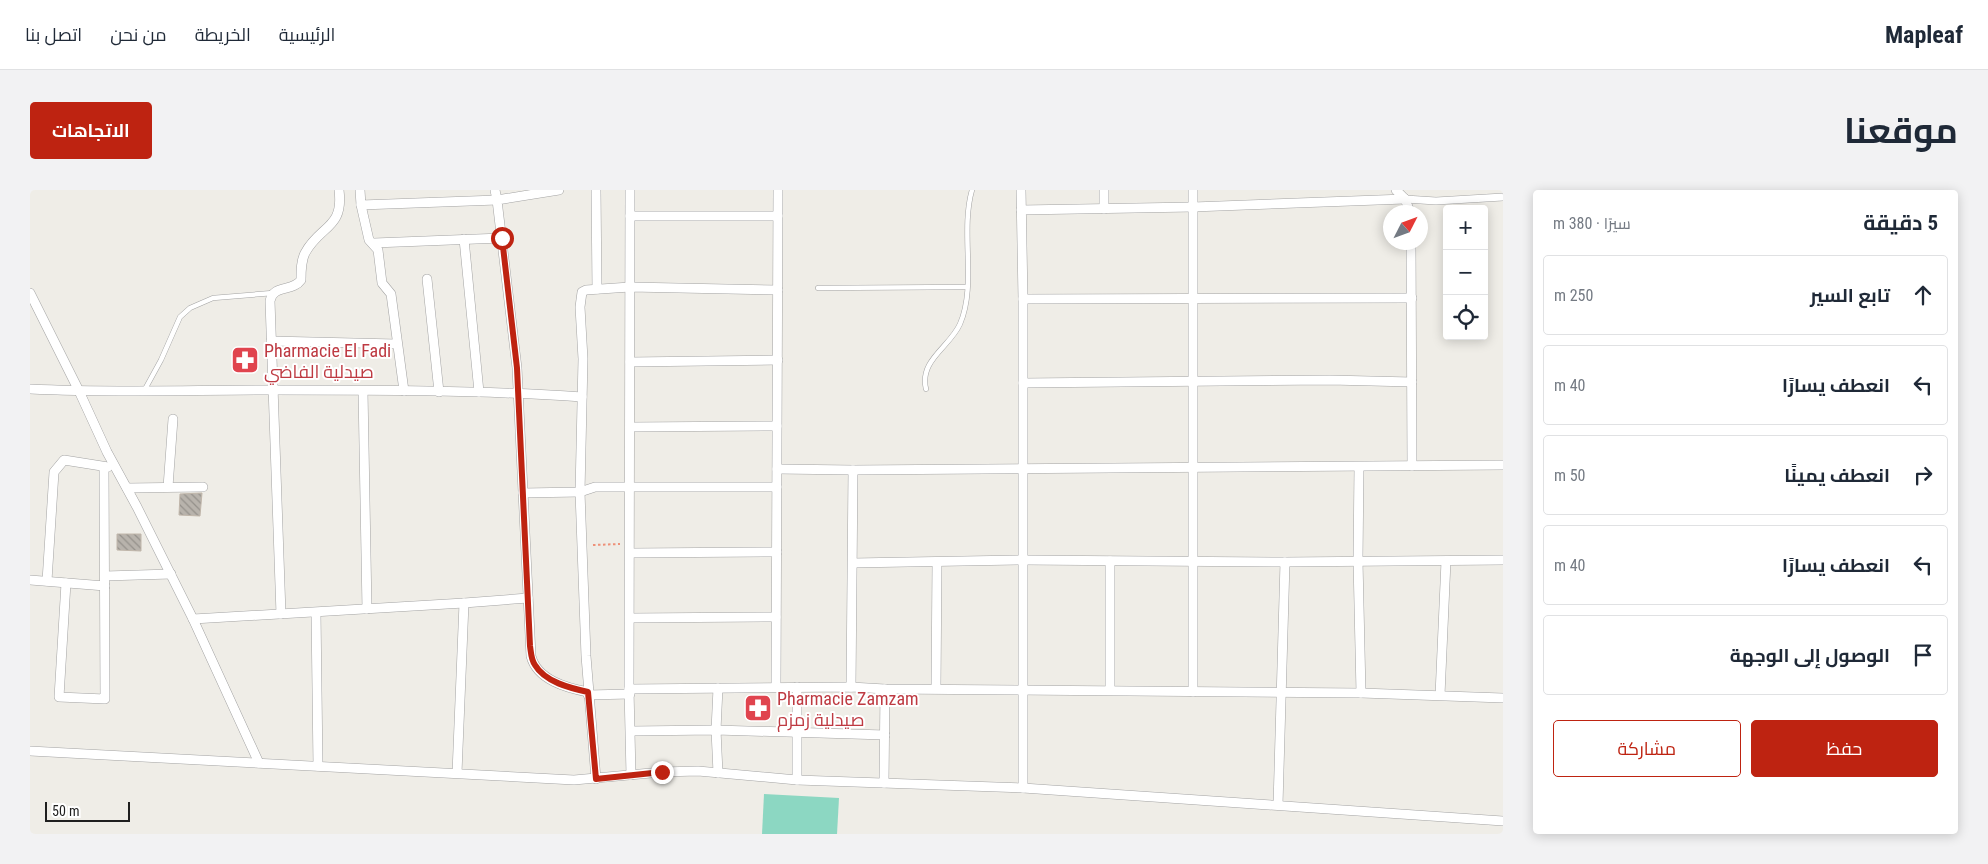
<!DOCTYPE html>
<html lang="ar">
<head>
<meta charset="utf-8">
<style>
  :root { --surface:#fff; --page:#f2f2f3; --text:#1f2937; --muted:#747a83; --line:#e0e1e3; --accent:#be2311 }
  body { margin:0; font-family:"Roboto Condensed",Cairo,sans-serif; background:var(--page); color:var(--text); direction:rtl }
  .controls { position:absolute; right:15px; top:15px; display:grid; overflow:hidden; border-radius:5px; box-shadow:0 2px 12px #0003 }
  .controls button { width:45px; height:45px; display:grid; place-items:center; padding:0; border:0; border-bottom:1px solid var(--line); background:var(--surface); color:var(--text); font:25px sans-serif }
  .compass { position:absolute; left:1353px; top:15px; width:45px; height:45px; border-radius:50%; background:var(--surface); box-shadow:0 2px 12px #0003; rotate:48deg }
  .scale { position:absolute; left:15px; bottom:12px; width:85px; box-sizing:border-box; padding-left:5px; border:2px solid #1f1f1f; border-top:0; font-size:14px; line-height:18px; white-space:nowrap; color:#1f1f1f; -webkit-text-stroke:4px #fff; paint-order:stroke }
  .stop { position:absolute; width:15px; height:15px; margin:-11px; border:4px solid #be2311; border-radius:50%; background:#fff }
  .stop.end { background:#be2311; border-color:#fff; box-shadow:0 1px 5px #0008 }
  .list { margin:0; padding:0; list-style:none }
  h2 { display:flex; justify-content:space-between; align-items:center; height:65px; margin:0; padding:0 20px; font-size:21px }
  h2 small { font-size:16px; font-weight:400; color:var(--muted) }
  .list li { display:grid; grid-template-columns:32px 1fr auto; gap:15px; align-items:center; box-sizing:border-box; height:80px; margin:0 10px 10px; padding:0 10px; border:1px solid var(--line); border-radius:5px }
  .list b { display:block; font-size:19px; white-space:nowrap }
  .list em { font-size:16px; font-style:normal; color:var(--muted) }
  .actions { display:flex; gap:10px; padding:15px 20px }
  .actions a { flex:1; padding:11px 0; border:1px solid var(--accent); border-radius:5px; text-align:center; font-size:18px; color:var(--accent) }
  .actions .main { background:var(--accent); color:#fff }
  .icon { flex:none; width:28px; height:28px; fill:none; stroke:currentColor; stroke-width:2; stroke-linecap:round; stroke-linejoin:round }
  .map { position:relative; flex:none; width:1473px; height:644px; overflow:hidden; direction:ltr; border-radius:5px }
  header { display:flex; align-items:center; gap:30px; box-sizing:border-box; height:70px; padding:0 25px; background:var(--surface); border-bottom:1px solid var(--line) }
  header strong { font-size:24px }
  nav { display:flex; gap:28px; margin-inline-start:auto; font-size:18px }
  .intro { display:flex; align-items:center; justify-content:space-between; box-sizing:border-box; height:120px; padding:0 30px }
  h1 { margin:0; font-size:35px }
  .button { padding:12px 22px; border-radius:5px; background:var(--accent); color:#fff; font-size:18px; font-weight:700 }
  main { display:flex; gap:30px; padding:0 30px }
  aside { flex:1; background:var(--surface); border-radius:5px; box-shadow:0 2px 12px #0003 }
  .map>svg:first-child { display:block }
  .pitch { fill:#8cd7c2 }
  .building { fill:url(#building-back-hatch); stroke:#c0b6aa }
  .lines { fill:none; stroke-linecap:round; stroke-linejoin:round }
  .service-casing { stroke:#a3a3a3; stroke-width:5.5 }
  .pedestrian-casing { stroke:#a3a3a3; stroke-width:8 }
  .minor-casing { stroke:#a3a3a3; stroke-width:10 }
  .path { stroke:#ee9179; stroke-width:2; stroke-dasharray:2.5 2.5; stroke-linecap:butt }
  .service { stroke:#fff; stroke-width:4.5 }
  .pedestrian { stroke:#fff; stroke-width:7 }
  .minor { stroke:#fff; stroke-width:9 }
  .route { stroke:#be2311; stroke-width:6 }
  .labels { text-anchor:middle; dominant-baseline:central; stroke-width:4; stroke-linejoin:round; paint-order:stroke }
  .health-label { font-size:18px; fill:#be3a42; stroke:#fff; text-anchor:start }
</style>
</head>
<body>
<header>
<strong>Mapleaf</strong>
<nav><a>الرئيسية</a><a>الخريطة</a><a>من نحن</a><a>اتصل بنا</a></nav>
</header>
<div class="intro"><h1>موقعنا</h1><a class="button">الاتجاهات</a></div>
<main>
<aside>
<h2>5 دقيقة<small>سيرًا · 380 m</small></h2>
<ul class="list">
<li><svg class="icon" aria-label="ahead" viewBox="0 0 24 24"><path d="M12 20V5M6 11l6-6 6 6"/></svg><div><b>تابع السير</b></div><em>250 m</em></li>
<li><svg class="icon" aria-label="left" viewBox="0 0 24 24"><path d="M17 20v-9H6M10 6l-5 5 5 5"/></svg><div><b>انعطف يسارًا</b></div><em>40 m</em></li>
<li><svg class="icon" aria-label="right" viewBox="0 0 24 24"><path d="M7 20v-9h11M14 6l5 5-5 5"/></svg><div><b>انعطف يمينًا</b></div><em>50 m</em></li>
<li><svg class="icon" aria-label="left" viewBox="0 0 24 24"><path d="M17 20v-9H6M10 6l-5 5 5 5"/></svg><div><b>انعطف يسارًا</b></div><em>40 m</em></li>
<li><svg class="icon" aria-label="arrive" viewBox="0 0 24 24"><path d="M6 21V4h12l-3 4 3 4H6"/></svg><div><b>الوصول إلى الوجهة</b></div></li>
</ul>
<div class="actions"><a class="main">حفظ</a><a>مشاركة</a></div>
</aside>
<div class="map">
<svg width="1473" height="644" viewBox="0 0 1473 644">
  <defs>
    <pattern id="building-back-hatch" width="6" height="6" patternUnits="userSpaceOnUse" patternTransform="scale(1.25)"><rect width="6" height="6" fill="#b8b3ac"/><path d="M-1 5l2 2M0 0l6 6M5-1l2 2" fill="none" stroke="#95918b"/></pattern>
  </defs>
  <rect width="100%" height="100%" fill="#efede7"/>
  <path class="pitch" d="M734,604L809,608L807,644H732Z"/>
  <g class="building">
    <path d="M172,303L170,326L149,325L150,304Z"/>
    <path d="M87,344H111V361L87,360Z"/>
  </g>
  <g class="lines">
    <g class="service-casing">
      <g id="service">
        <path d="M788,98L937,97"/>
        <path d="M896,199C889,170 920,157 930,134C947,95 930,42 942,0"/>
        <path d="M114,201L131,170L150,127L160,118L183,108L243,103"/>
      </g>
    </g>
    <g class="pedestrian-casing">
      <path id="pedestrian" d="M1375,9L1406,11L1473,7"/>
    </g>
    <g class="minor-casing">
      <g id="minor">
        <path d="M330,0L331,15L467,10L465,0"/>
        <path d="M529,0L467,10L487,178L501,466C507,490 537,498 558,502"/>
        <path d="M566,0L567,99"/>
        <path d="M600,0L599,499L601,585"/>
        <path d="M991,0L993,109V598"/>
        <path d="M1163,0V502"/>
        <path d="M1366,0L1375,9L1380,22"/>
        <path d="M331,15L339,50L348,60L352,93L361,104L374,201"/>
        <path d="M1074,19V0"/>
        <path d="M991,20L1163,17L1375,9"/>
        <path d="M600,26H748"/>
        <path d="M434,49L449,202"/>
        <path d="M1381,52L1382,276"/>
        <path d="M344,53L472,48"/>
        <path d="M397,89L409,202"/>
        <path d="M0,103L49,201L77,262L107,317L163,429L229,573"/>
        <path d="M993,109L1382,108"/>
        <path d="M241,151L366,154"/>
        <path d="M600,172L748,170"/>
        <path d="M993,193L1300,190L1382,192"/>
        <path d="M0,199C81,203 161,200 242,200C345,200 449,200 552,207"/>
        <path d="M333,201L337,419"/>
        <path d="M600,237L747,236"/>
        <path d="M1329,277L1328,371L1331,503"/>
        <path d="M747,279L823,280L1473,275"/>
        <path d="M138,297L143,229"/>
        <path d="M97,298L173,297"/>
        <path d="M493,303L550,302L553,169L550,117L552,102L556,100L600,97L748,100"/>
        <path d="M601,363L747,362"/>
        <path d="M1080,371V500"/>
        <path d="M823,373L993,370L1255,372L1473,370"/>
        <path d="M75,386L141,384"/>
        <path d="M0,390L75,396"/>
        <path d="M17,391L24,282L34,270L78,277"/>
        <path d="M36,393L29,507L75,509L74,277"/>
        <path d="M286,423L288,576"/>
        <path d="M251,424L240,111C243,94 263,102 271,90C271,80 271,71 275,63C290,35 314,39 309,0"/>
        <path d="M600,428L746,427"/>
        <path d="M163,429L434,413L498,408"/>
        <path d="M746,497L748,0"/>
        <path d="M821,497L823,280"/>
        <path d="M688,498L686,540L688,583"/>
        <path d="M906,498L907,373"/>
        <path d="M599,499L821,497L855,499L1331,503L1473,508"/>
        <path d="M558,505L600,504"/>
        <path d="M1410,505L1416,371"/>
        <path d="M601,541L686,540L855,545"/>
        <path d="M0,561L544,590L632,582L668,581L767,590L993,598L1473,631"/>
        <path d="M427,583L434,413"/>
        <path d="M566,589L556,466L550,302L565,297H747"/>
        <path d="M767,590V497"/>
        <path d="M854,593L855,499"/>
        <path d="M1248,615L1255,372"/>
      </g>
    </g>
    <path class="path" d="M563,355L590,354"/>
    <use href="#service" class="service"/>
    <use href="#pedestrian" class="pedestrian"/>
    <use href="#minor" class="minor"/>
  </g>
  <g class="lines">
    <path class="route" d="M472,48L487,178L500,456C501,462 501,470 505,475C515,492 540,498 558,502L566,589L632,582"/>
  </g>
  <defs>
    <g id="pharmacy-square" transform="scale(1.4375)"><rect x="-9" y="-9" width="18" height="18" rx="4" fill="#e0444e" stroke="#fff"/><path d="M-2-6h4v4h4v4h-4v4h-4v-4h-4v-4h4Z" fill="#fff"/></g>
  </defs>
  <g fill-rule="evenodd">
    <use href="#pharmacy-square" x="215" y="170"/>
    <use href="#pharmacy-square" x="728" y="518"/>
  </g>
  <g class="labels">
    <g class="health-label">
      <text x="234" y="160">Pharmacie El Fadi<tspan x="234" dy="21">صيدلية الفاضي</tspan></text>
      <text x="747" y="508">Pharmacie Zamzam<tspan x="747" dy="21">صيدلية زمزم</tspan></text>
    </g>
  </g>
</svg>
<div class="controls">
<button>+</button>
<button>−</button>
<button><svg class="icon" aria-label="locate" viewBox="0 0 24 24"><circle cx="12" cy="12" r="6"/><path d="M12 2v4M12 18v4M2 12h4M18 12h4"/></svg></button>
</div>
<svg class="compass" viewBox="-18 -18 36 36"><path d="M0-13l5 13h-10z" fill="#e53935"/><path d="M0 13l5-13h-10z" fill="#747a83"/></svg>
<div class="scale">50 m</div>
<div class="stop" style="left:472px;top:48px"></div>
<div class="stop end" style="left:632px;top:582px"></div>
</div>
</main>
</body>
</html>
